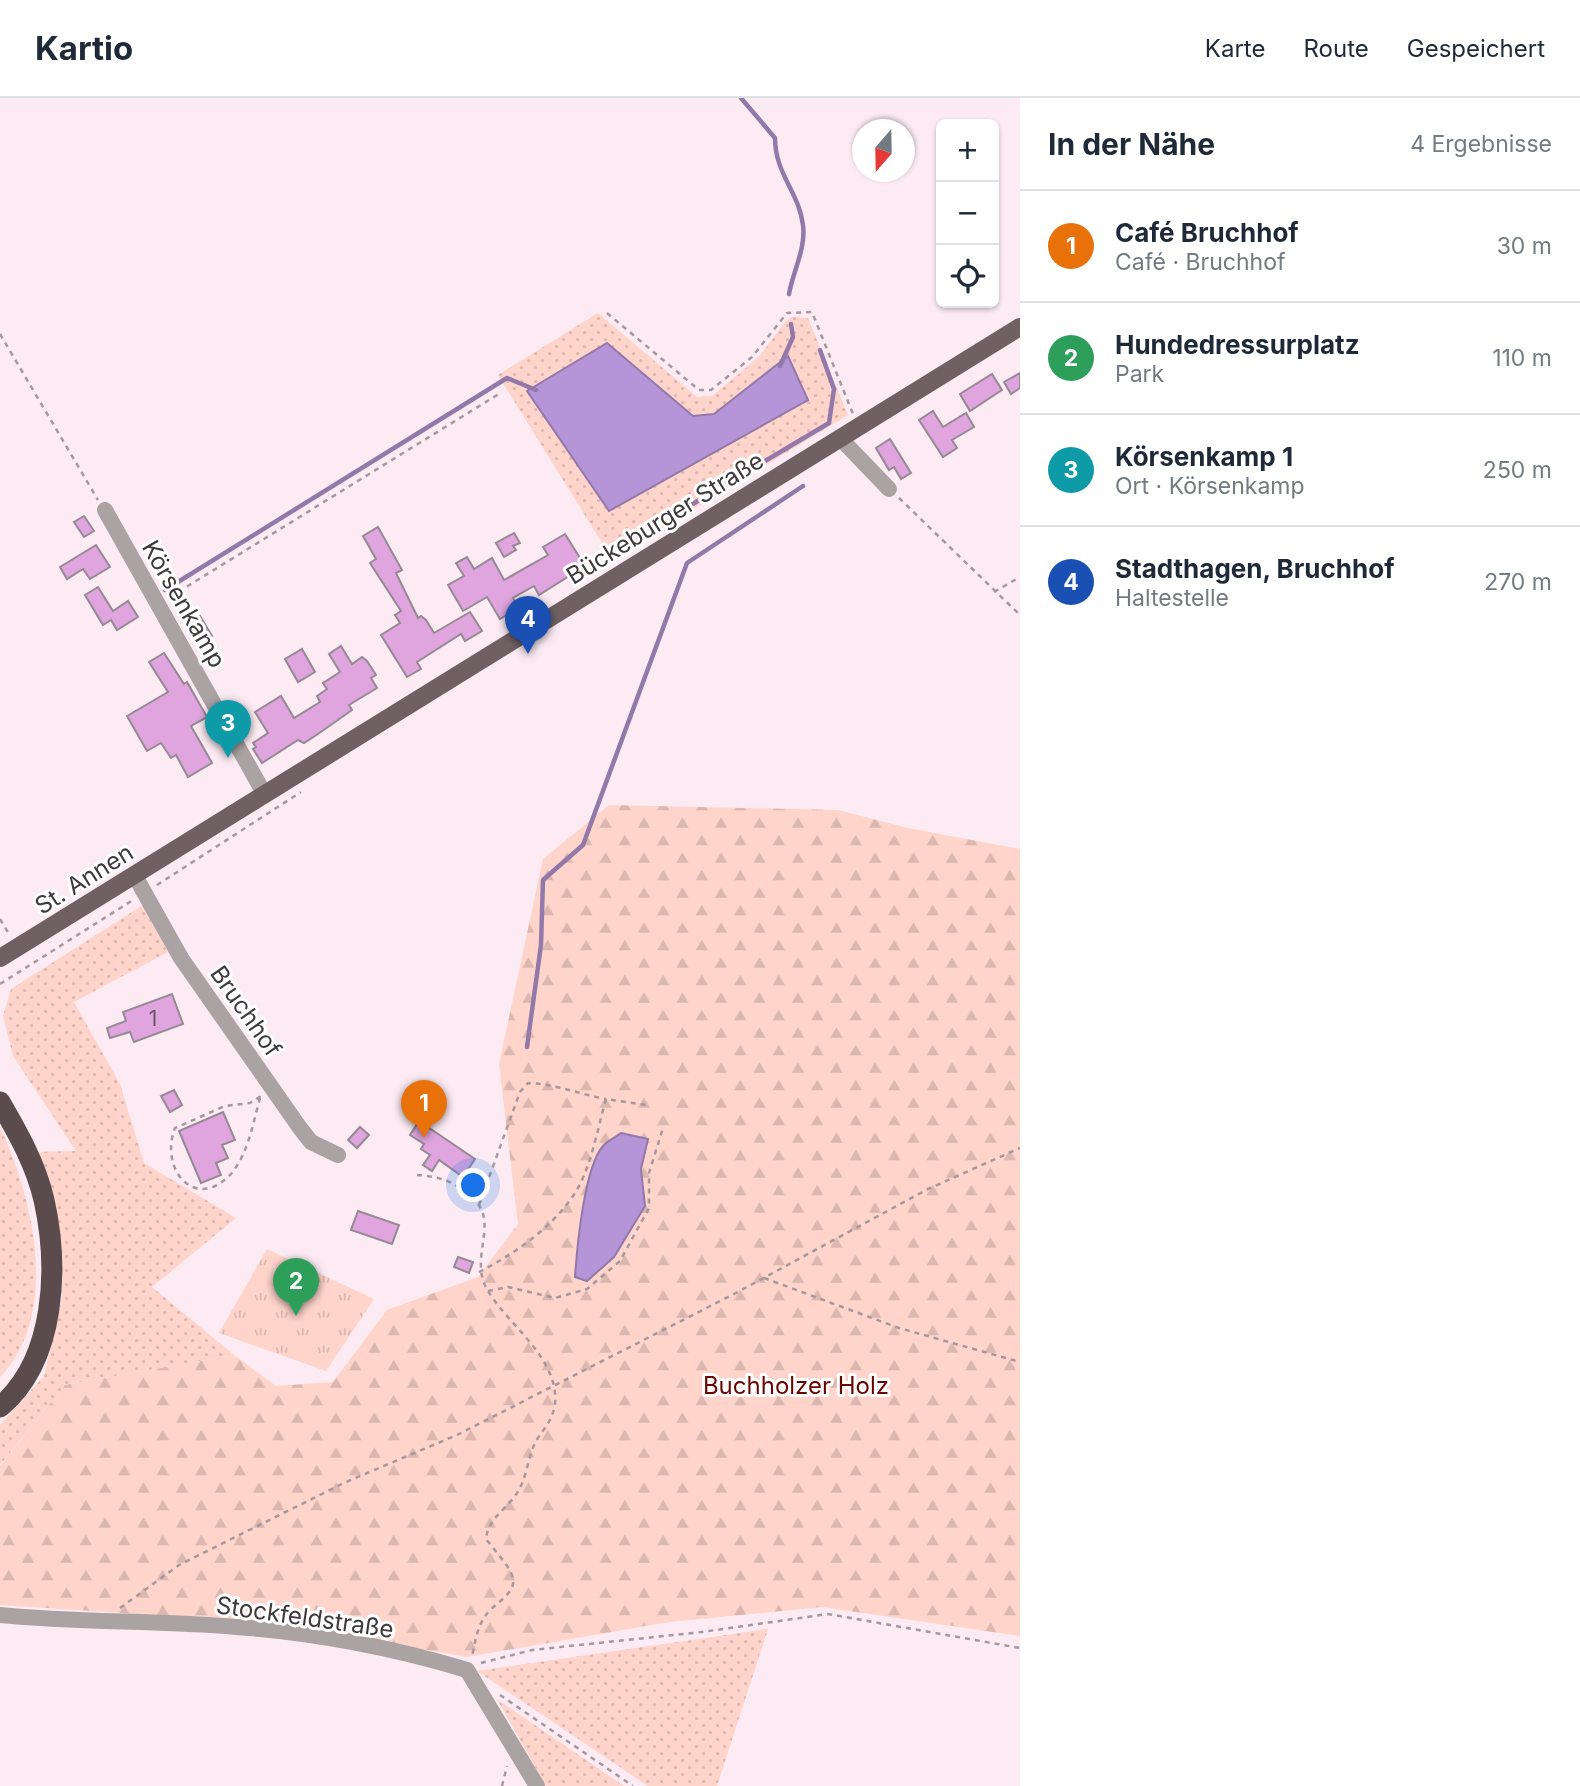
<!DOCTYPE html>
<html lang="de">
<head>
<meta charset="utf-8">
<style>
  :root { --surface:#fff; --page:#f6f6f7; --text:#1f2937; --muted:#747a83; --line:#e0e1e3; --accent:#7c3aed }
  body { margin:0; font-family:Inter,sans-serif; background:var(--page); color:var(--text) }
  .controls { position:absolute; right:21px; top:21px; display:grid; overflow:hidden; border-radius:10px; box-shadow:0 2px 5px #0004 }
  .controls button { width:63px; height:63px; display:grid; place-items:center; padding:0; border:0; border-bottom:2px solid var(--line); background:var(--surface); color:var(--text); font:35px sans-serif }
  .compass { position:absolute; left:852px; top:21px; width:63px; height:63px; border-radius:50%; background:var(--surface); box-shadow:0 2px 5px #0004; rotate:200deg }
  .you { position:absolute; left:474px; top:1088px; width:24px; height:24px; margin:-18px; border:5px solid #fff; border-radius:50%; background:#1a73e8; box-shadow:0 0 0 10px #1a73e833 }
  .badge { display:grid; place-items:center; width:46px; height:46px; border-radius:50%; background:var(--accent); color:#fff; font-size:23px; font-weight:700 }
  .pin { position:absolute; translate:-50% -58px; filter:drop-shadow(0 2px 4px #0008) }
  .pin::after { content:''; position:absolute; top:37px; width:24px; height:21px; background:inherit; clip-path:polygon(0 0,100% 0,50% 100%) }
  .list { margin:0; padding:0; list-style:none }
  h2 { display:flex; justify-content:space-between; align-items:center; height:91px; margin:0; padding:0 28px; font-size:30px }
  h2 small { font-size:23px; font-weight:400; color:var(--muted) }
  .list li { display:grid; grid-template-columns:46px 1fr auto; gap:21px; align-items:center; box-sizing:border-box; height:112px; padding:0 28px; border-top:2px solid var(--line) }
  .list b { display:block; font-size:26px; white-space:nowrap }
  .list p { margin:0; font-size:23px; white-space:nowrap; color:var(--muted) }
  .list em { font-size:23px; font-style:normal; color:var(--muted) }
  .icon { flex:none; width:38px; height:38px; fill:none; stroke:currentColor; stroke-width:2; stroke-linecap:round; stroke-linejoin:round }
  .map { position:relative; flex:none; width:1020px; height:1688px; overflow:hidden }
  header { display:flex; align-items:center; gap:42px; box-sizing:border-box; height:98px; padding:0 35px; background:var(--surface); border-bottom:2px solid var(--line) }
  header strong { font-size:33px }
  nav { display:flex; gap:38px; margin-inline-start:auto; font-size:24px }
  main { display:flex }
  aside { flex:1; background:var(--surface) }
  .map>svg:first-child { display:block }
  .grass { fill:url(#grass-dots) }
  .forest { fill:url(#forest-firs); fill-rule:evenodd }
  .park { fill:url(#park-tufts) }
  .water { fill:#b595d8; stroke:#9279a9; stroke-width:2 }
  .lines { fill:none; stroke-linecap:round; stroke-linejoin:round }
  .stream { stroke:#9279a9; stroke-width:4.5 }
  .building { fill:#e0a5df; stroke:#958994; stroke-width:2 }
  .path { stroke:#a5989e; stroke-width:2.5; stroke-dasharray:5 5; stroke-linecap:butt }
  .minor { stroke:#aaa2a3; stroke-width:16 }
  .major { stroke:#6f6163; stroke-width:18 }
  .highway { stroke:#5a4b4d; stroke-width:21 }
  .labels { text-anchor:middle; dominant-baseline:central; stroke-width:6; stroke-linejoin:round; paint-order:stroke }
  .number-label { font-size:21px; fill:#685465 }
  .street-label { font-size:24px; fill:#40393c; stroke:#fff }
  .park-label { font-size:24px; fill:#6a0600; stroke:#fff }
</style>
</head>
<body>
<header>
<strong>Kartio</strong>
<nav><a>Karte</a><a>Route</a><a>Gespeichert</a></nav>
</header>
<main>
<div class="map">
<svg width="1020" height="1688" viewBox="0 0 1020 1688">
  <defs>
    <pattern id="grass-dots" width="8" height="8" patternUnits="userSpaceOnUse" patternTransform="scale(1.75)"><rect width="8" height="8" fill="#fed4cb"/><path d="M2 2h.1M6 6h.1" fill="none" stroke="#dbb7af" stroke-width="1.8" stroke-linecap="round"/></pattern>
    <pattern id="forest-firs" width="22" height="20" patternUnits="userSpaceOnUse" patternTransform="scale(1.75)"><rect width="22" height="20" fill="#fed4cb"/><path d="M5 1l3.5 6h-7zM16 11l3.5 6h-7z" fill="#dbb7af"/></pattern>
    <pattern id="park-tufts" width="24" height="20" patternUnits="userSpaceOnUse" patternTransform="scale(1.75)"><rect width="24" height="20" fill="#fed4cb"/><path d="M3 7l-1-3M5 7V3M7 7l1-3M15 17l-1-3M17 17v-4M19 17l1-3" fill="none" stroke="#dbb7af"/></pattern>
  </defs>
  <rect width="100%" height="100%" fill="#fcebf3"/>
  <g class="grass">
    <path d="M598,215L697,299L712,298L759,259L785,224L792,219L808,220L848,317L612,461L498,277Z"/>
    <path d="M143,807L168,854L74,904L120,986L144,1065L236,1120L152,1189L234,1257L65,1287L0,1367V1327L44,1278L62,1200V1151L54,1105L35,1054L76,1053L13,958L3,918L11,891Z"/>
    <path d="M0,1029C33,1100 61,1215 0,1279Z"/>
    <path d="M768,1531L717,1688H648L477,1573Z"/>
    <path d="M497,1601L624,1688H546Z"/>
  </g>
  <path class="forest" d="M609,707L838,712L908,730L1020,751V1538L822,1509L669,1524L467,1559L261,1524L0,1507V1368L65,1287L234,1257L276,1288L333,1284L387,1212L478,1179L518,1126L499,966L543,761ZM648,1041L641,1071L645,1108L575,1179L578,1142L589,1085Z"/>
  <path class="park" d="M267,1151L374,1201L326,1273L219,1235Z"/>
  <g class="water">
    <path d="M607,245L693,318L714,316L788,258L808,302L609,413L527,293Z"/>
    <path d="M621,1035L648,1041L641,1071L645,1108L614,1159L587,1183L575,1179C577,1150 584,1070 603,1048C607,1043 616,1039 621,1035Z"/>
  </g>
  <g class="lines">
    <g class="stream">
      <path d="M741,0L775,40C775,76 799,94 803,127C806,151 793,173 789,196"/>
      <path d="M780,268L793,239L791,226"/>
      <path d="M681,413L829,325L834,291L820,252"/>
      <path d="M165,492L507,280L536,292"/>
      <path d="M527,949L541,847L543,782L583,747L687,465L803,388"/>
    </g>
  </g>
  <g class="building">
    <path d="M1020,275V290L1011,296L1004,284Z"/>
    <path d="M992,276L1002,292L970,313L960,296Z"/>
    <path d="M933,313L943,329L966,315L974,329L952,342L957,350L943,359L919,322Z"/>
    <path d="M890,341L911,375L901,381L894,369L889,372L876,350Z"/>
    <path d="M84,418L94,433L84,439L74,424Z"/>
    <path d="M378,429L402,472L396,475L418,520L421,518L426,522L434,535L470,514L482,533L465,543L461,536L417,564L421,571L407,579L381,537L400,525L395,517L401,513L370,465L376,461L363,438Z"/>
    <path d="M514,435L520,445L513,448L516,452L504,459L496,445Z"/>
    <path d="M565,436L585,468L539,497L534,488L513,500L518,510L500,521L487,499L463,513L448,487L464,478L456,465L467,459L474,471L492,460L504,482L548,457L543,449Z"/>
    <path d="M96,447L110,469L90,481L83,471L67,481L60,469Z"/>
    <path d="M98,489L113,513L128,503L138,519L117,532L111,522L103,527L85,497Z"/>
    <path d="M200,518L212,538L197,547L186,527Z"/>
    <path d="M341,548L352,566L362,559L367,563L376,577L371,580L377,590L349,607L352,612L318,636L304,645L298,642L262,665L253,651L256,649L253,645L268,635L255,614L281,598L294,620L320,604L317,598L327,591L323,585L340,574L329,556Z"/>
    <path d="M302,551L315,574L298,584L285,561Z"/>
    <path d="M164,555L184,586L187,584L207,619L191,628L212,665L188,679L176,657L171,660L161,645L147,653L127,618L168,594L149,564Z"/>
    <path d="M172,896L183,926L134,944L130,934L110,940L107,930L126,923L123,914Z"/>
    <path d="M174,992L182,1007L170,1014L161,998Z"/>
    <path d="M223,1014L235,1042L222,1047L228,1060L216,1065L221,1077L201,1085L179,1033Z"/>
    <path d="M419,1023L475,1061L463,1079L439,1062L432,1073L423,1067L430,1057L421,1051L424,1046L410,1037Z"/>
    <path d="M360,1029L369,1037L357,1050L348,1042Z"/>
    <path d="M358,1113L399,1127L392,1146L351,1132Z"/>
    <path d="M458,1159L473,1164L469,1175L454,1169Z"/>
  </g>
  <g class="lines">
    <g class="path">
      <path d="M607,215L699,292H711L752,259L787,215L812,214L853,316"/>
      <path d="M0,236L98,402"/>
      <path d="M899,400L1020,517"/>
      <path d="M994,494L1020,479"/>
      <path d="M170,499L502,294"/>
      <path d="M157,787L301,694"/>
      <path d="M0,821L9,836"/>
      <path d="M0,886L133,802"/>
      <path d="M260,1000C253,1025 248,1057 230,1077C194,1114 159,1070 175,1030L225,1008L250,1005L261,998"/>
      <path d="M417,1077C440,1078 463,1086 478,1106C496,1130 469,1162 488,1193C509,1228 559,1260 555,1306C553,1322 544,1330 536,1343C527,1360 527,1383 515,1398C504,1413 488,1421 486,1441C494,1452 507,1465 512,1477C519,1495 494,1505 486,1517C477,1529 475,1544 472,1559"/>
      <path d="M479,1107L520,994L528,985C555,986 579,996 606,1001"/>
      <path d="M479,1174C519,1154 569,1118 585,1075C594,1052 599,1026 606,1001L646,1007"/>
      <path d="M764,1180L899,1230L1020,1264"/>
      <path d="M488,1193L508,1189L555,1200L587,1191L620,1163L649,1110V1075L663,1030"/>
      <path d="M120,1510L179,1467L346,1384L457,1337L734,1196L928,1091L1020,1050"/>
      <path d="M481,1565L532,1552L702,1534L828,1516L1020,1550"/>
      <path d="M500,1597L633,1688"/>
      <path d="M502,1688L507,1668"/>
    </g>
    <g class="minor">
      <path d="M840,340L889,391"/>
      <path d="M105,412L265,697"/>
      <path d="M135,778L181,860L300,1030L311,1044L338,1057"/>
      <path d="M0,1517C78,1525 157,1522 236,1529C311,1534 395,1550 467,1572L537,1688"/>
    </g>
    <path class="major" d="M0,860L1020,229"/>
    <path class="highway" d="M0,1004C18,1035 36,1067 44,1102C59,1169 56,1262 0,1309"/>
  </g>
  <g class="labels">
    <g class="number-label">
      <text x="153" y="920">1</text>
    </g>
    <g class="street-label">
      <text transform="translate(665 420) rotate(-32)">Bückeburger Straße</text>
      <text transform="translate(184 506) rotate(60)">Körsenkamp</text>
      <text transform="translate(84 781) rotate(-32)">St. Annen</text>
      <text transform="translate(246 913) rotate(55)">Bruchhof</text>
      <text transform="translate(305 1519) rotate(8)">Stockfeldstraße</text>
    </g>
    <g class="park-label">
      <text x="796" y="1287">Buchholzer Holz</text>
    </g>
  </g>
</svg>
<div class="controls">
<button>+</button>
<button>−</button>
<button><svg class="icon" aria-label="locate" viewBox="0 0 24 24"><circle cx="12" cy="12" r="6"/><path d="M12 2v4M12 18v4M2 12h4M18 12h4"/></svg></button>
</div>
<svg class="compass" viewBox="-18 -18 36 36"><path d="M0-13l5 13h-10z" fill="#e53935"/><path d="M0 13l5-13h-10z" fill="#747a83"/></svg>
<div class="you"></div>
<div class="pin badge" style="left:424px;top:1040px;background:#e8710a">1</div>
<div class="pin badge" style="left:296px;top:1218px;background:#2e9e5b">2</div>
<div class="pin badge" style="left:228px;top:660px;background:#0f9aa8">3</div>
<div class="pin badge" style="left:528px;top:556px;background:#1a4fb4">4</div>
</div>
<aside>
<h2>In der Nähe<small>4 Ergebnisse</small></h2>
<ul class="list">
<li><span class="badge" style="background:#e8710a">1</span><div><b>Café Bruchhof</b><p>Café · Bruchhof</p></div><em>30 m</em></li>
<li><span class="badge" style="background:#2e9e5b">2</span><div><b>Hundedressurplatz</b><p>Park</p></div><em>110 m</em></li>
<li><span class="badge" style="background:#0f9aa8">3</span><div><b>Körsenkamp 1</b><p>Ort · Körsenkamp</p></div><em>250 m</em></li>
<li><span class="badge" style="background:#1a4fb4">4</span><div><b>Stadthagen, Bruchhof</b><p>Haltestelle</p></div><em>270 m</em></li>
</ul>
</aside>
</main>
</body>
</html>
